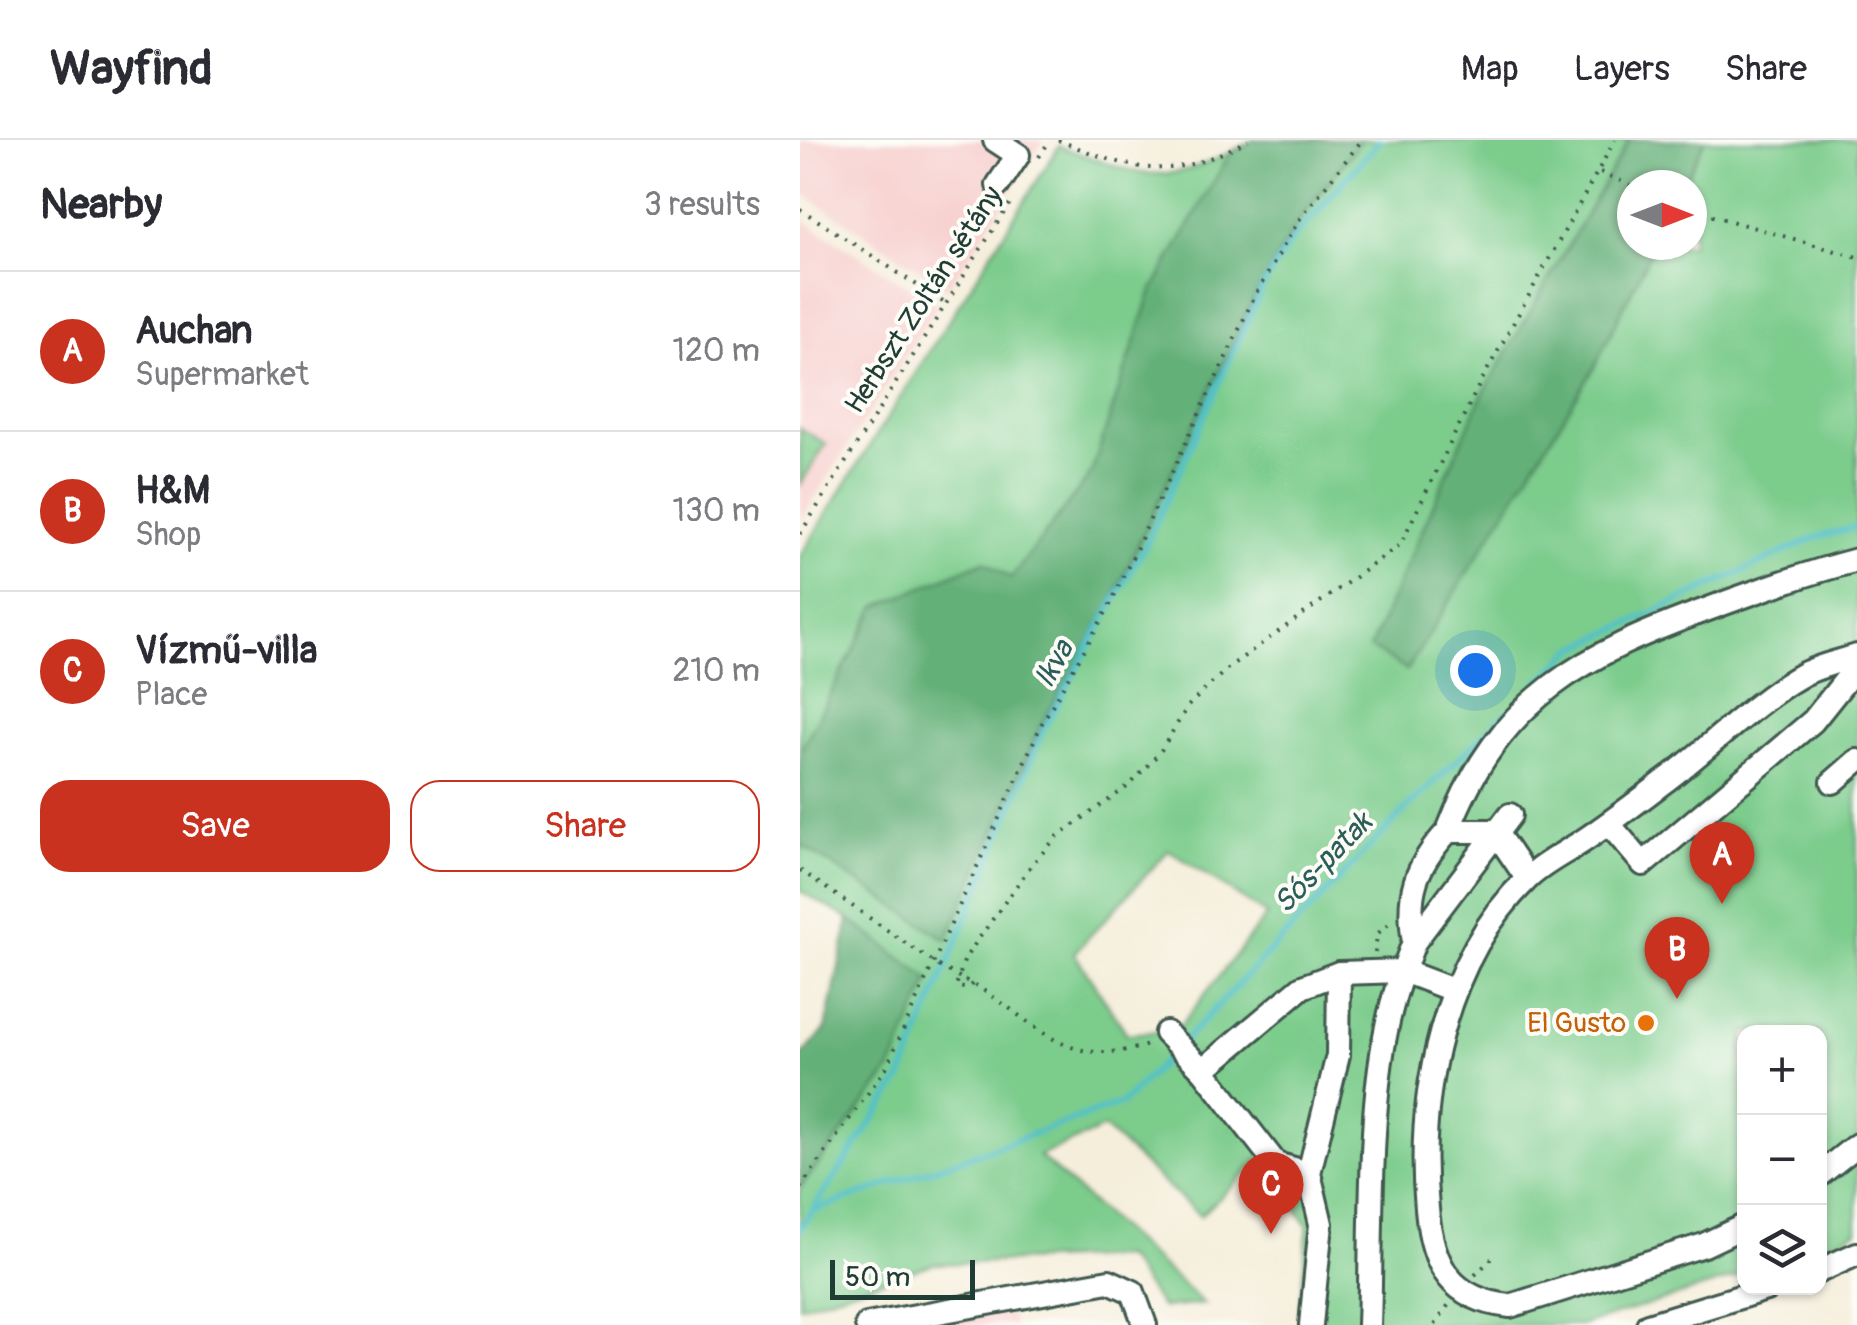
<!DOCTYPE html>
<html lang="en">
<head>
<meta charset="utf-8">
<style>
  :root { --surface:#fff; --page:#f2f2f3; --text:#2b2b33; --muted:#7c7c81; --line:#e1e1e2; --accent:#c8321e }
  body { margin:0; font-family:Pangolin,sans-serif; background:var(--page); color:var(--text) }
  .controls { position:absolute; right:30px; bottom:30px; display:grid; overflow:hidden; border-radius:20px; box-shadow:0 2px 8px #0004 }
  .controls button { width:90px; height:90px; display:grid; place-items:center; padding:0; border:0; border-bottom:2px solid var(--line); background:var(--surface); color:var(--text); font:50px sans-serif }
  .compass { position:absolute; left:817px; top:30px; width:90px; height:90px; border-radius:50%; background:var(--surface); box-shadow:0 2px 8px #0004; rotate:90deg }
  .scale { position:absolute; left:30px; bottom:25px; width:145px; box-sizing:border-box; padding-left:10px; border:5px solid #1f3d34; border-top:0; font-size:28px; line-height:35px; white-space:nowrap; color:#1f3d34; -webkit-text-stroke:8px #fdfcf7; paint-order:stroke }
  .you { position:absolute; left:675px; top:530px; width:35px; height:35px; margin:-25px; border:8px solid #fff; border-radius:50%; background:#1a73e8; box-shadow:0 0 0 15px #1a73e833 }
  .badge { display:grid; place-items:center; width:65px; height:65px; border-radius:50%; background:var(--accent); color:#fff; font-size:32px; font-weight:700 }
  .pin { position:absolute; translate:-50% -82px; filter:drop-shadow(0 2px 5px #0008) }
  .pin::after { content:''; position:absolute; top:52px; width:35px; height:30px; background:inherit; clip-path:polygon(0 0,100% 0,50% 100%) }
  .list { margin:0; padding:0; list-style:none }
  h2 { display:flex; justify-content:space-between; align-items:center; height:130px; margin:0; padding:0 40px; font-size:42px }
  h2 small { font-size:32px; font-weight:400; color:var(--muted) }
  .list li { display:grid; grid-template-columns:65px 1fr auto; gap:30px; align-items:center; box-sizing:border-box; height:160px; padding:0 40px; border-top:2px solid var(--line) }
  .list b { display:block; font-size:38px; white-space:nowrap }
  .list p { margin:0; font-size:32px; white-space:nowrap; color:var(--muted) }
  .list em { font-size:32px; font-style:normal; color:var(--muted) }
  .actions { display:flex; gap:20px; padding:30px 40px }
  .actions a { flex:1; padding:22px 0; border:2px solid var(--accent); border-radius:30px; text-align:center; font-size:35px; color:var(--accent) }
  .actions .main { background:var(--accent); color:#fff }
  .icon { flex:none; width:55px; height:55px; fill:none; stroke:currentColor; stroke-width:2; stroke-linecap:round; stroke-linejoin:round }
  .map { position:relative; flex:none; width:1057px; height:1185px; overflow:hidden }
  header { display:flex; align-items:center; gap:60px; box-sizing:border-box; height:140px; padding:0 50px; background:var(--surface); border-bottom:2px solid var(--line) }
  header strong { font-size:48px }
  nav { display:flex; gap:55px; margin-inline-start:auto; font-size:35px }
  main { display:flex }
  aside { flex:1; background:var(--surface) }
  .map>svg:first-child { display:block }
  .built { fill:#f7d0cf }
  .green { fill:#7bcc8c; stroke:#4d8460; stroke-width:2.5; fill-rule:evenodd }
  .forest { fill:#64b078; stroke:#427656; stroke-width:2.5 }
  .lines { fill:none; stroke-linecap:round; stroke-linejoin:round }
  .stream { stroke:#53c1c8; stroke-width:6 }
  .minor-casing { stroke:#3f584d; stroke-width:28 }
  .path { stroke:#3f584d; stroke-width:4; stroke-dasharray:2.5 8; stroke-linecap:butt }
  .minor { stroke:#fff; stroke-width:22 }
  .path-bridge { stroke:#3f584d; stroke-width:4; stroke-dasharray:2.5 8; stroke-linecap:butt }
  .food-dot { fill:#e8710a; stroke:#fdfcf7; stroke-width:4 }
  .labels { text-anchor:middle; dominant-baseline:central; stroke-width:8; stroke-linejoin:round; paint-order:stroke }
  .street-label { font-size:28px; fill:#1f3d34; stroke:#fdfcf7 }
  .food-label { font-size:28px; fill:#c56008; stroke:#fdfcf7; text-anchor:end }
  .water-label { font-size:30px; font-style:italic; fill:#2c5e59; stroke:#fdfcf7 }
</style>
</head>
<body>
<header>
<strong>Wayfind</strong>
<nav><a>Map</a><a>Layers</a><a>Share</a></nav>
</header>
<main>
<aside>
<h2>Nearby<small>3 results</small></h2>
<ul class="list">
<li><span class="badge">A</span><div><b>Auchan</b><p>Supermarket</p></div><em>120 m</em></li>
<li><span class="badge">B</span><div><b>H&amp;M</b><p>Shop</p></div><em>130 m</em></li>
<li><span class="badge">C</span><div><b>Vízmű-villa</b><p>Place</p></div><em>210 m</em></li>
</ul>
<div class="actions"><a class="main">Save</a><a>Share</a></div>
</aside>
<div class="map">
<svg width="1057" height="1185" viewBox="0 0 1057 1185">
  <rect width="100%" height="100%" fill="#fdfcf7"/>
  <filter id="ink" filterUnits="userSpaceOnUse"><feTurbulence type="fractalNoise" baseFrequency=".01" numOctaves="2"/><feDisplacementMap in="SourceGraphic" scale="20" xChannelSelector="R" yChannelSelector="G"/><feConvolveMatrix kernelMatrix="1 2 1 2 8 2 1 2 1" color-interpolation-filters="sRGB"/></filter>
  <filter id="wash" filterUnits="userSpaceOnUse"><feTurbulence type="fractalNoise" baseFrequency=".0048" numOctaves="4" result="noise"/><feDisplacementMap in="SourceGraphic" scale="40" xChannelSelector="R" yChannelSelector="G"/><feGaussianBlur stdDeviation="2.25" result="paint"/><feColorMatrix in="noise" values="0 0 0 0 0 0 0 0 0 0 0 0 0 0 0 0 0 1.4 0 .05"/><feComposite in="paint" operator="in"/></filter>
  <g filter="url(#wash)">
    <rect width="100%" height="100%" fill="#f5eedb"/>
    <g class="built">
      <path d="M0,0H244L148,148L0,52Z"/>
      <path d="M0,78L137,165L0,382Z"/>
      <path d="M210,1169L214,1185H128Z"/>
    </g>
    <g class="green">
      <path d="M454,0H1057V1091L1020,1108L1019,892H944V1135L783,1185H498L508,1086L463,1018L400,1076L304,988L239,1016L404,1164L362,1168L325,1117L133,1124L0,1166V1048L91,929L49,779L0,751V416L259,6C352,40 364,48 454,0ZM832,45H892V105H832ZM369,710L467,775L377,890L327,894L274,813Z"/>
      <path d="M0,288L26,304L0,345Z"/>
    </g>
    <g class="forest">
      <path d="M454,0H562L499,80L455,155L310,465L242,583L147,800L0,704V612L76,467L184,421L211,438L291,334L351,153L430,13Z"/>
      <path d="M829,0H905L883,45H832V105H854L793,230L607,530L570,508L681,257Z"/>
      <path d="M49,779L130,840L91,929L0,1048V918L26,889Z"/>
    </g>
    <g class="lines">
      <g class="stream">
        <path d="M738,543L774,509L1015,398L1057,387"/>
        <path d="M383,902L608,667L707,573"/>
        <path d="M15,1070L322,963L374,911"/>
        <path d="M0,1089L101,939L243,590L346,404L464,144L491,101L580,0"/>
      </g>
    </g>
  </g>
  <g filter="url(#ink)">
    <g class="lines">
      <g class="minor-casing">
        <g id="minor">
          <path d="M195,0L218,15L198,45"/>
          <path d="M1033,642L1057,621"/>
          <path d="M809,684L843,724L1013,581L1057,526"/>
          <path d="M648,691C699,557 784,514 911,468C960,450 1007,433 1057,420"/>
          <path d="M614,802C606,753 615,727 648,691H695L727,738"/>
          <path d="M366,893L403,930L502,847L539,833"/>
          <path d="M403,930L476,1024L509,1033"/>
          <path d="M1019,1035L1057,1005"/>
          <path d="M944,1086L904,1105L710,1166C651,1160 632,1126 627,1069C616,956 643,821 727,739C742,724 765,713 783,701C813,681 840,660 869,638C910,607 956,561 1000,536C1017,526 1039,522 1057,516"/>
          <path d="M1019,1131L1057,1114"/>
          <path d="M67,1185L309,1141L333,1152L345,1185"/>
          <path d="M511,1185L521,1084L509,1033L538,915L539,833L603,831L614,802L710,675"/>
          <path d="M569,1185C573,1080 565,927 603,831L653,850"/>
          <path d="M848,1185L969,1148"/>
        </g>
      </g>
      <g class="path">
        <path d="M258,0C338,32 369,43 448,0"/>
        <path d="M239,17L250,0"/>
        <path d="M800,32L832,46"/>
        <path d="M0,69L143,162"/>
        <path d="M892,70L1057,117"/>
        <path d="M0,394L210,63"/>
        <path d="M0,730L139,826"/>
        <path d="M575,813L577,794L590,783"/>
        <path d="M165,840C236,876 256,932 348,905"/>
        <path d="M172,844L167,849L156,846L165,818L232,724L258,696L330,645L360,612L388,566L429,527L600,405L678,247L815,0"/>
        <path d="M0,1048L86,928L242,583L310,465L455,155L499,80L562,0"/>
        <path d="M675,1135L692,1118"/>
        <path d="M635,1185L649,1164"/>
      </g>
      <use href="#minor" class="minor"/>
      <path class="path-bridge" d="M139,826L165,840"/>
    </g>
  </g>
  <circle class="food-dot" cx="846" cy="883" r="10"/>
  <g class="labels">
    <g class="street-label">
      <text transform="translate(124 160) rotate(-57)">Herbszt Zoltán sétány</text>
    </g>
    <g class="food-label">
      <text x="826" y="883">El Gusto</text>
    </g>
    <g class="water-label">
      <text transform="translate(254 524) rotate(-61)">Ikva</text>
      <text transform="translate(523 723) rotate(-46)">Sós-patak</text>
    </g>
  </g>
</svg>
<div class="controls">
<button>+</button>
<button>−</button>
<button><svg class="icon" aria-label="layers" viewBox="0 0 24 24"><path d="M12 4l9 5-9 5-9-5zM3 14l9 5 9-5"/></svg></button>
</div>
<svg class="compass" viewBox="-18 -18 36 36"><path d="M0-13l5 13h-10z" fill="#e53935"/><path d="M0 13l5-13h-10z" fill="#7c7c81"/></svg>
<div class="scale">50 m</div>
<div class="you"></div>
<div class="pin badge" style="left:922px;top:764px">A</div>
<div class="pin badge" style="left:877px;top:859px">B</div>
<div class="pin badge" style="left:471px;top:1094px">C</div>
</div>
</main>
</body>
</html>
